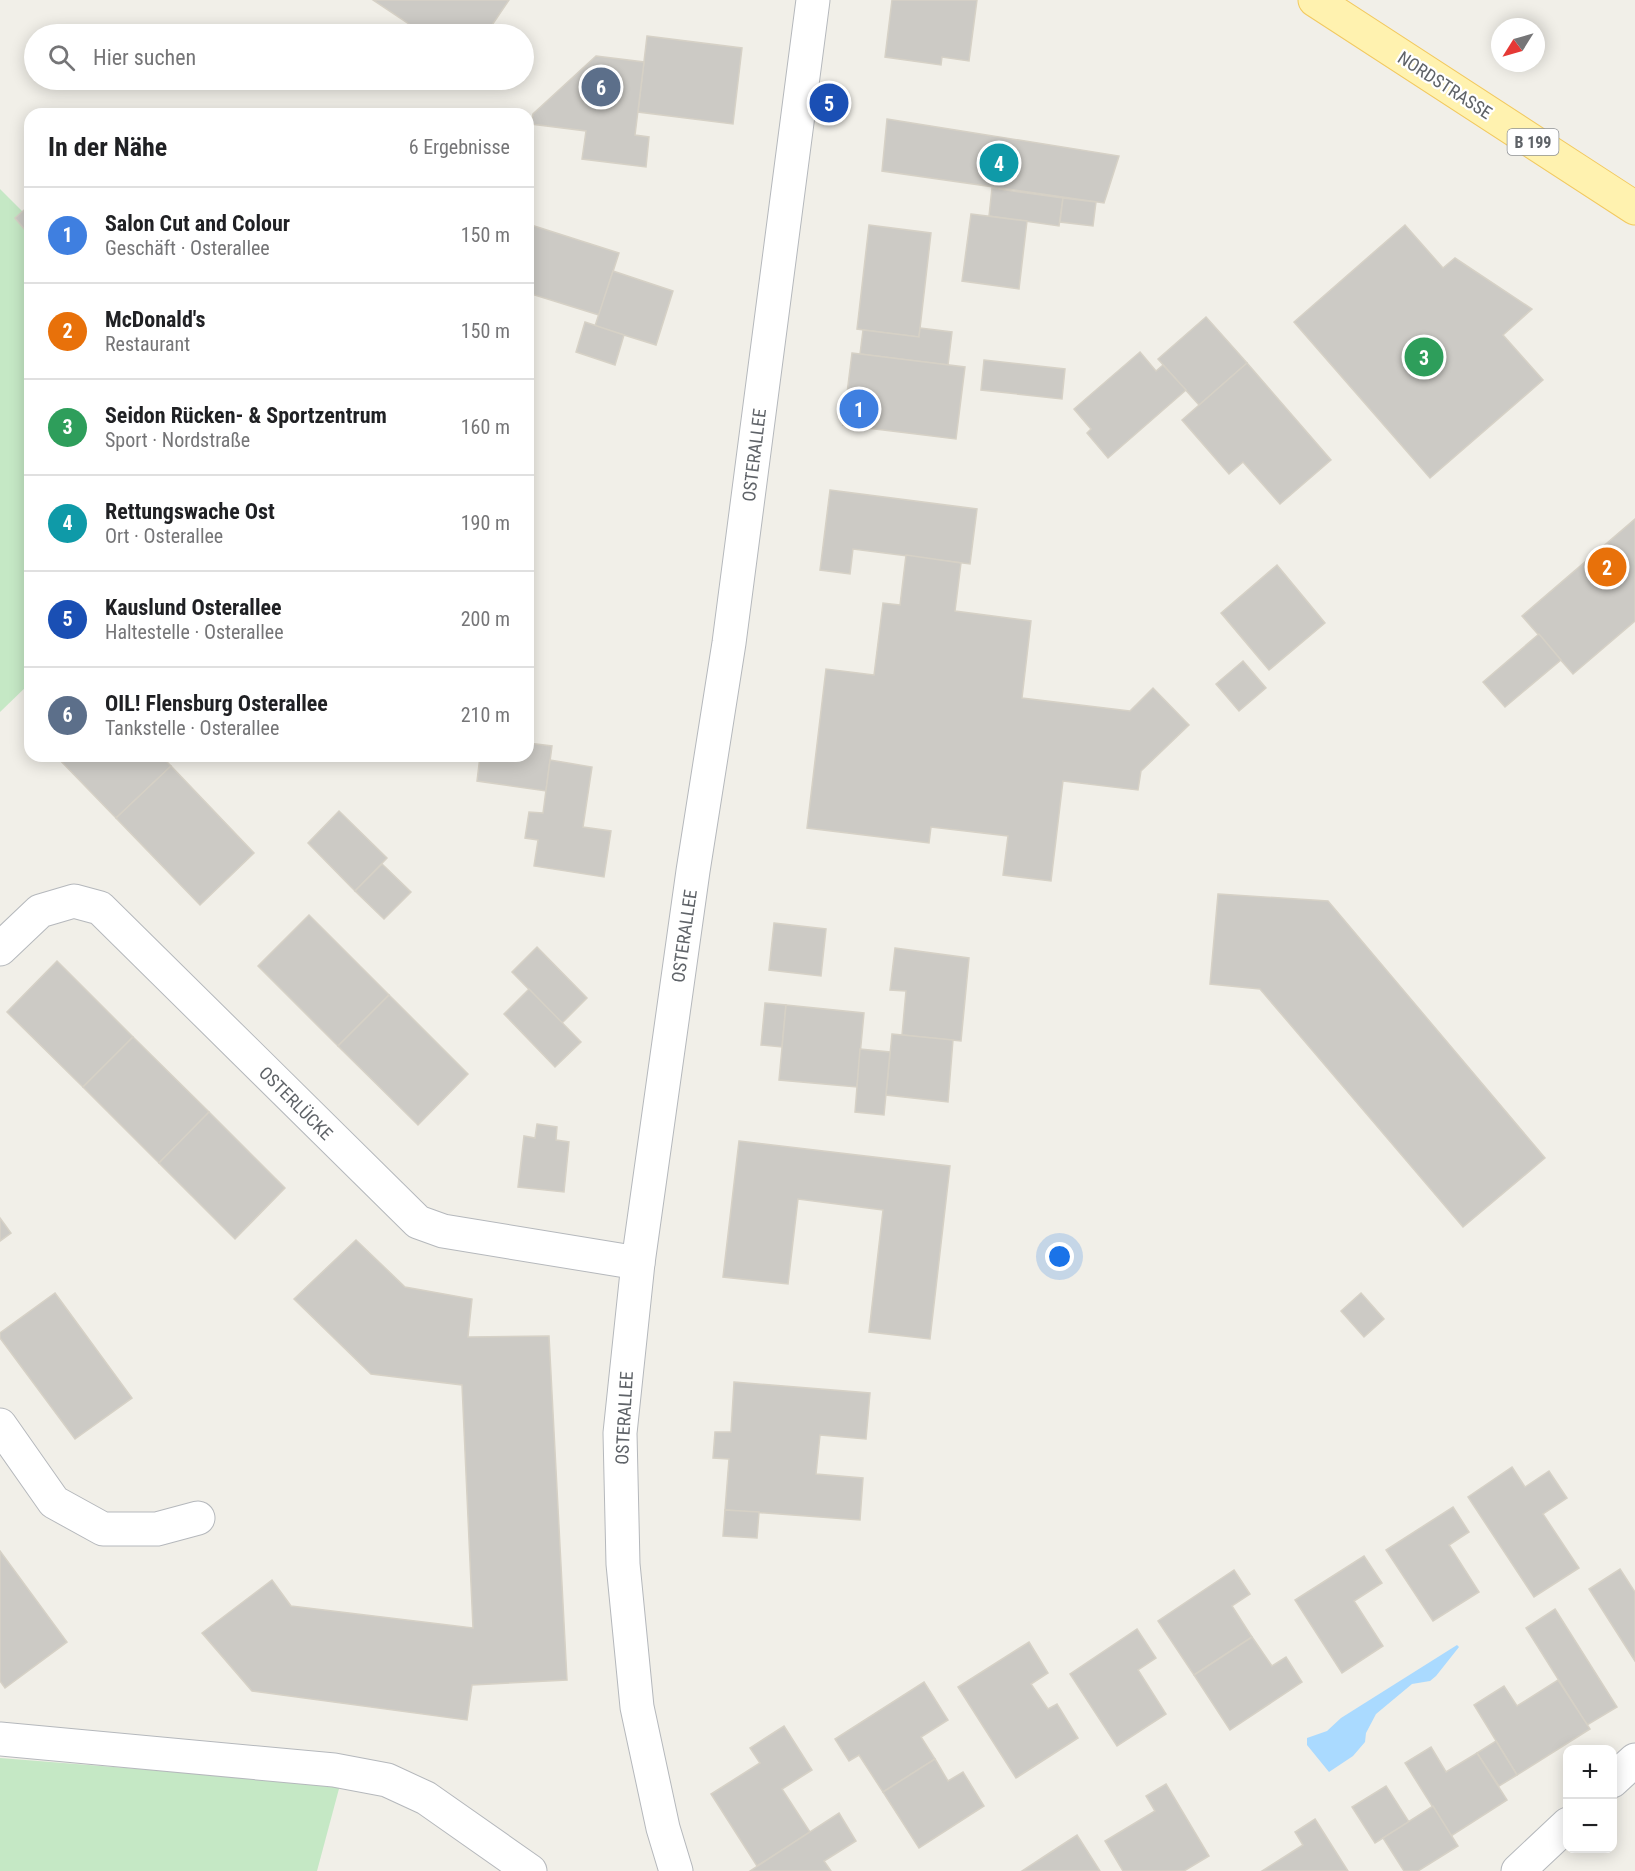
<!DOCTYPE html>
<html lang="de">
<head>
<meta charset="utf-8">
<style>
  :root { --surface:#fff; --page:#f2f2f2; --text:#202124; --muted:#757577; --line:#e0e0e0; --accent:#ea4335 }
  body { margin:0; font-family:"Roboto Condensed",sans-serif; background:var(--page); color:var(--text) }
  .controls { position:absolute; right:18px; bottom:18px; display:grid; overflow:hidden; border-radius:12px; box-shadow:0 3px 15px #0003 }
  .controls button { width:54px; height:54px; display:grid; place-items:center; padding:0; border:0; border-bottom:2px solid var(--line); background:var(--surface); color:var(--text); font:30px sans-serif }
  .compass { position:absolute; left:1491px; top:18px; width:54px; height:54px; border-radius:50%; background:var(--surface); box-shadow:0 3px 15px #0003; rotate:233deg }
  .you { position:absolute; left:1060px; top:1257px; width:21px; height:21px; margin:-15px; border:4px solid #fff; border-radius:50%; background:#1a73e8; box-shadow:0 0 0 9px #1a73e833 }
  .badge { display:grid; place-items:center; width:39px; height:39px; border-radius:50%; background:var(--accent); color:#fff; font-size:20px; font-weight:700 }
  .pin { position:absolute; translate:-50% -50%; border:3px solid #fff; box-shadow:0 2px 6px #0006 }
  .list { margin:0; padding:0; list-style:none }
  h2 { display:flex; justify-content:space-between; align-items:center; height:78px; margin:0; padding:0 24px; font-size:26px }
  h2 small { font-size:20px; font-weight:400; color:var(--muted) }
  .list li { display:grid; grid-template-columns:39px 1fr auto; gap:18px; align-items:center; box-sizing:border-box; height:96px; padding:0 24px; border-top:2px solid var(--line) }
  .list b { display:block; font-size:22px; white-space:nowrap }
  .list p { margin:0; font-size:20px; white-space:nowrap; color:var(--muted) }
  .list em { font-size:20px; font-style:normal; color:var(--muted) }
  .icon { flex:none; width:33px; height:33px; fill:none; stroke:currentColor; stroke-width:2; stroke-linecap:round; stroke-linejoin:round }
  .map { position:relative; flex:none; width:1635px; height:1871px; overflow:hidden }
  .search { position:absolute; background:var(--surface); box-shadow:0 3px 15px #0003; left:24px; top:24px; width:510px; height:66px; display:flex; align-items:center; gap:15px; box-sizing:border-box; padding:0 21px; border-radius:33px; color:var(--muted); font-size:22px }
  .panel { position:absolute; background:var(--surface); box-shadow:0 3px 15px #0003; left:24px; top:108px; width:510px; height:654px; border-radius:18px }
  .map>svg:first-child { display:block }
  .green { fill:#c5e8c5 }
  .water { fill:#aadaff }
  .building { fill:#cccac5; stroke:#d6d1c6; stroke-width:1.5 }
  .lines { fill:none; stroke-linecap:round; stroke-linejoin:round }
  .minor-casing { stroke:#b5b8bc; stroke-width:35 }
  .major-casing { stroke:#f2c960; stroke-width:35 }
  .minor { stroke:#fff; stroke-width:33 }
  .major { stroke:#fff2af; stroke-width:33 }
  .labels { text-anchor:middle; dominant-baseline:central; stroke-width:4.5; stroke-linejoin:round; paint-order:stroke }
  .shield { fill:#fff; stroke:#8f9295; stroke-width:1.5 }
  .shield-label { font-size:16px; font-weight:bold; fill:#5f6368 }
  .street-label { font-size:18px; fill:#5f6368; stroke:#fff }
</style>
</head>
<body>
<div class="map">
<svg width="1635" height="1871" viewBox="0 0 1635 1871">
  <rect width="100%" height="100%" fill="#f1efe8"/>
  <g class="green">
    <path d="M0,189L30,219V683L0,712Z"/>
    <path d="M0,1758L340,1785L317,1871H0Z"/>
  </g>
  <path class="water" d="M1457,1645L1459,1647L1436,1676L1430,1681L1412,1684L1376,1714L1366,1733L1365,1742L1353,1756L1329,1772L1307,1745V1738L1327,1731L1341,1718Z"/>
  <g class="building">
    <path d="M373,0H509L486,34H424Z"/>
    <path d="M892,0H977L969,61L942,57L941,65L885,57Z"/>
    <path d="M647,36L742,48L733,124L638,112Z"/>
    <path d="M596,56L644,62L635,135L649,137L646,167L582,159L586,131L531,124L533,114Z"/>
    <path d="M887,119L1119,156L1104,203L882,171Z"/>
    <path d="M992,188L1063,198L1059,226L989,216Z"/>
    <path d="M1063,198L1096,202L1093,226L1060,222Z"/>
    <path d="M30,205V236L15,218Z"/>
    <path d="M971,214L1027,221L1019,289L962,281Z"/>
    <path d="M528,224L619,253L599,315L528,293Z"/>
    <path d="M869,225L931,233L919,337L857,329Z"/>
    <path d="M1405,225L1443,268L1455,258L1532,309L1503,335L1543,380L1430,478L1294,322Z"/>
    <path d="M613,271L673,291L656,345L595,326Z"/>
    <path d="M1206,317L1247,363L1199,405L1158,359Z"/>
    <path d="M585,322L624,335L615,365L576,352Z"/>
    <path d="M920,328L952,332L948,365L860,354L863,330L919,337Z"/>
    <path d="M1140,352L1156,371L1163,365L1186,390L1108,458L1087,433L1091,429L1074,409Z"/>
    <path d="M852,353L965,367L956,439L843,425Z"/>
    <path d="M984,360L1065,369L1062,399L981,390Z"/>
    <path d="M1247,363L1331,460L1280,504L1243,462L1229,474L1182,420Z"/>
    <path d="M830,490L977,509L970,564L853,549L850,574L820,570Z"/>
    <path d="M1635,519V621L1573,674L1522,616Z"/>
    <path d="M906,555L961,563L955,611L1031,621L1022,698L1130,711L1153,688L1189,725L1141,771L1138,790L1063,781L1051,881L1003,875L1008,836L931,827L929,843L807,828L826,669L874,675L883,603L900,605Z"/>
    <path d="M1277,565L1325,623L1269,670L1221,613Z"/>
    <path d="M1539,634L1561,660L1505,707L1483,682Z"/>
    <path d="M1243,661L1266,688L1239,711L1216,684Z"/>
    <path d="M528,743L552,746L546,791L477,781L480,756H528Z"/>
    <path d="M56,756H161L171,766L116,818Z"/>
    <path d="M550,760L592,767L583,827L611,831L604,877L534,866L538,840L525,838L529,812L543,813Z"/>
    <path d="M171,766L254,853L200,905L116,818Z"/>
    <path d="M339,811L387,858L355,891L308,843Z"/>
    <path d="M382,864L411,892L384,919L355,891Z"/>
    <path d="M1218,894L1328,901L1545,1158L1463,1227L1260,989L1210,984Z"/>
    <path d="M309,915L389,995L338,1046L258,966Z"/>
    <path d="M774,923L826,929L821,976L769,970Z"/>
    <path d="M537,947L587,998L562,1023L512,972Z"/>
    <path d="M895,948L969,958L961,1041L902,1035L906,991L890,990Z"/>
    <path d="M57,961L133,1037L83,1087L7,1012Z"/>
    <path d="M529,989L581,1042L555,1067L504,1014Z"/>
    <path d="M389,995L468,1074L418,1125L338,1046Z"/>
    <path d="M765,1003L786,1005L782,1047L761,1045Z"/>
    <path d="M786,1005L864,1013L857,1087L779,1080Z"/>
    <path d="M892,1034L953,1040L948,1102L886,1095Z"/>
    <path d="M133,1037L209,1112L159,1163L83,1087Z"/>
    <path d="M860,1049L890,1052L884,1115L855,1112Z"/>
    <path d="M209,1112L285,1188L235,1239L159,1163Z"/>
    <path d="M537,1124L557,1127L556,1140L569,1142L564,1192L518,1187L524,1136L535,1138Z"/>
    <path d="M739,1141L950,1166L930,1339L869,1332L883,1210L798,1199L788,1284L723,1277Z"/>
    <path d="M0,1218L11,1233L0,1241Z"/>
    <path d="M356,1240L405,1287L472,1299L468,1337L549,1336L567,1680L472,1685L467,1720L252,1691L202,1633L272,1580L291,1606L473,1628L462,1385L371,1374L294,1299Z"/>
    <path d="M55,1293L132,1398L75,1439L0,1338V1333Z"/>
    <path d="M1361,1293L1384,1319L1364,1337L1341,1311Z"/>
    <path d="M734,1382L870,1393L866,1439L820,1435L816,1474L863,1478L860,1520L725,1510L729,1459L713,1458L715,1432H731Z"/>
    <path d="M1512,1467L1525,1487L1549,1471L1567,1498L1543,1514L1579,1568L1534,1597L1468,1497Z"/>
    <path d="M1453,1507L1469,1532L1449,1545L1479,1592L1433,1621L1386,1550Z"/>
    <path d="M725,1510L759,1512L757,1538L723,1536Z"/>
    <path d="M0,1551L67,1642L5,1688L0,1681Z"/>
    <path d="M1364,1556L1382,1583L1354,1601L1383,1646L1342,1673L1295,1600Z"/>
    <path d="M1620,1569L1635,1592V1661L1589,1589Z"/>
    <path d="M1234,1570L1250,1594L1232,1606L1252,1637L1194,1675L1158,1621Z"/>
    <path d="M1555,1609L1617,1707L1587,1725L1526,1628Z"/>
    <path d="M1137,1629L1156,1658L1138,1670L1166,1714L1117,1746L1070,1674Z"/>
    <path d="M1252,1637L1272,1666L1286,1657L1302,1682L1230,1730L1194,1675Z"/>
    <path d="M1029,1642L1048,1673L1031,1684L1048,1709L1057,1704L1078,1738L1016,1778L958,1687Z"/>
    <path d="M1558,1680L1590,1729L1517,1775L1474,1705L1504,1686L1517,1706Z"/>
    <path d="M924,1682L948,1720L921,1737L935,1759L883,1792L859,1755L849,1761L835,1739Z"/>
    <path d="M784,1726L812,1770L782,1789L810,1832L757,1866L711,1794L760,1763L750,1748Z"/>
    <path d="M1496,1741L1517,1775L1499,1786L1477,1753Z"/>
    <path d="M1431,1747L1446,1772L1477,1753L1507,1800L1451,1836L1405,1763Z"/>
    <path d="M935,1759L948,1781L963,1772L984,1806L919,1848L883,1792Z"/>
    <path d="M1166,1784L1209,1856L1184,1871H1123L1105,1841L1155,1811L1146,1796Z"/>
    <path d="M1386,1786L1409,1822L1375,1843L1352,1807Z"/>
    <path d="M1433,1806L1458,1846L1418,1871H1404L1383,1838Z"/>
    <path d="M839,1813L856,1841L824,1861L831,1871H750Z"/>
    <path d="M1315,1819L1348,1871H1262L1303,1845L1295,1832Z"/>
    <path d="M1077,1835L1100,1871H1022L1048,1854Z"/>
  </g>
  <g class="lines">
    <g class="minor-casing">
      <g id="minor">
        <path d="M0,949L40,911L74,901L100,908L418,1222L443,1231L638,1263"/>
        <path d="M0,1425L54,1502L103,1529H157L198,1518"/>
        <path d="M0,1739L334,1770L387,1780L426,1798L530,1871"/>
        <path d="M1612,1781L1635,1760"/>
        <path d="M676,1871L663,1828L637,1707L623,1564L620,1433L638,1263L693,871L729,643L813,0"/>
        <path d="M1518,1871L1568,1824"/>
      </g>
    </g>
    <g class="major-casing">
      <path id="major" d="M1315,0L1635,208"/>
    </g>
    <use href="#minor" class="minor"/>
    <use href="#major" class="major"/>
  </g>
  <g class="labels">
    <rect class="shield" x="1507.5" y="129" width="51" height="26" rx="4.5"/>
    <g class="shield-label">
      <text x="1533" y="142">B 199</text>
    </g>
    <g class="street-label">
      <text transform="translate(1445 85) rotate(33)">NORDSTRASSE</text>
      <text transform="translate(754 455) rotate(-83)">OSTERALLEE</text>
      <text transform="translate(684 936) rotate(-82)">OSTERALLEE</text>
      <text transform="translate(296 1103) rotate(45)">OSTERLÜCKE</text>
      <text transform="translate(624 1418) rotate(-87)">OSTERALLEE</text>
    </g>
  </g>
</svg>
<div class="controls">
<button>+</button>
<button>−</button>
</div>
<svg class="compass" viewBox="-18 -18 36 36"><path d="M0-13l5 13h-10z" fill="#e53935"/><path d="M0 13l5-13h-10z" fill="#757577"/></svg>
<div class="you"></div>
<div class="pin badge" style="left:859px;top:409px;background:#3f7fe0">1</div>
<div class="pin badge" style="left:1607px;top:567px;background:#e8710a">2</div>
<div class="pin badge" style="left:1424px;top:357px;background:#2e9e5b">3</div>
<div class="pin badge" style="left:999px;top:163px;background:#0f9aa8">4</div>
<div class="pin badge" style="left:829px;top:103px;background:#1a4fb4">5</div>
<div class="pin badge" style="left:601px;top:87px;background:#5c6f8a">6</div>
<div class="search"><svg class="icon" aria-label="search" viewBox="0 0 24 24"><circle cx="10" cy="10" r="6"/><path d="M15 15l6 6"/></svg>Hier suchen</div>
<section class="panel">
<h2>In der Nähe<small>6 Ergebnisse</small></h2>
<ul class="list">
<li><span class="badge" style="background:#3f7fe0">1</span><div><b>Salon Cut and Colour</b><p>Geschäft · Osterallee</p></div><em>150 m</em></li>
<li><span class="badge" style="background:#e8710a">2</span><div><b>McDonald's</b><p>Restaurant</p></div><em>150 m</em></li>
<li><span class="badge" style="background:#2e9e5b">3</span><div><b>Seidon Rücken- &amp; Sportzentrum</b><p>Sport · Nordstraße</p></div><em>160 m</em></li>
<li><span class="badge" style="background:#0f9aa8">4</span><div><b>Rettungswache Ost</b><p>Ort · Osterallee</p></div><em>190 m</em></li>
<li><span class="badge" style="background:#1a4fb4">5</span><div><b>Kauslund Osterallee</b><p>Haltestelle · Osterallee</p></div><em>200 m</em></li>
<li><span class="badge" style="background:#5c6f8a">6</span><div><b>OIL! Flensburg Osterallee</b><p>Tankstelle · Osterallee</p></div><em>210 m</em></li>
</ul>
</section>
</div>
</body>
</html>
